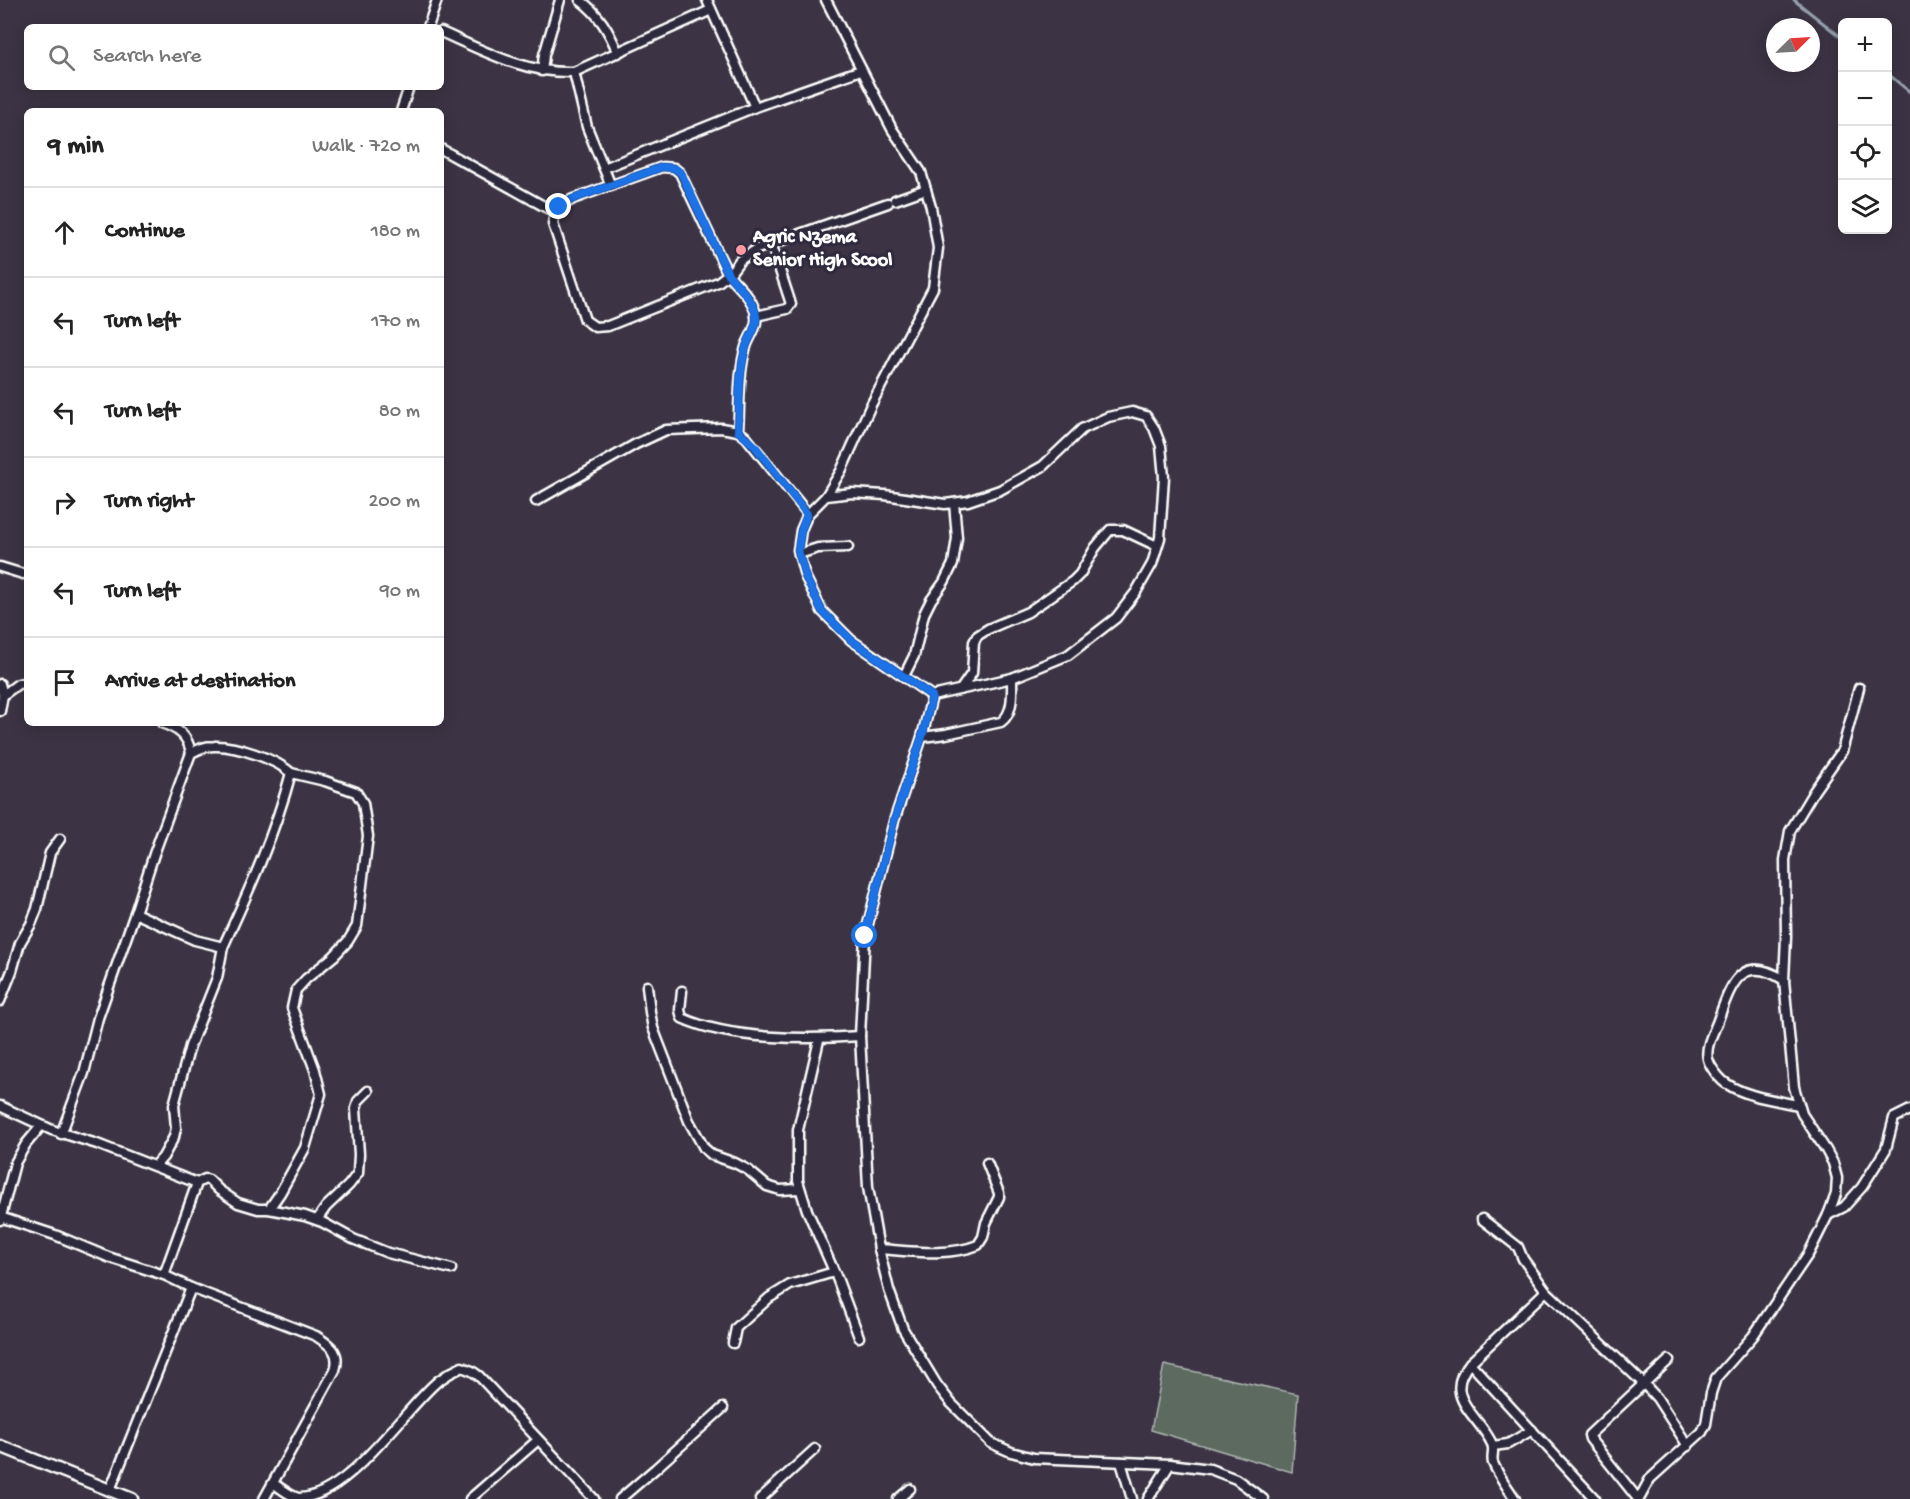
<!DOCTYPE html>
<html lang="en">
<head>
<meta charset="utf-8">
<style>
  :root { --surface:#fff; --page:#f6f6f6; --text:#222; --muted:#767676; --line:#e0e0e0 }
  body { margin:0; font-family:"Gochi Hand",sans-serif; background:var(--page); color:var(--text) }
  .controls { position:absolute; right:18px; top:18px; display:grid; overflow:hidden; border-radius:9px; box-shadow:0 3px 15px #0003 }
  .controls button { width:54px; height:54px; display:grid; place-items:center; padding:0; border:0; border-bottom:2px solid var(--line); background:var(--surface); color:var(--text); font:30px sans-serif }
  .compass { position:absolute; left:1766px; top:18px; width:54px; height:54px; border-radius:50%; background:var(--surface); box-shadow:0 3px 15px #0003; rotate:66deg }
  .stop { position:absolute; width:18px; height:18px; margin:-14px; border:4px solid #1a73e8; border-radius:50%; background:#fff }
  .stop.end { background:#1a73e8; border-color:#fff; box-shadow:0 2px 6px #0008 }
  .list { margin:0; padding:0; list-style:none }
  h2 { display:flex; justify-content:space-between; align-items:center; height:78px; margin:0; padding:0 24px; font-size:26px }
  h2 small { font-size:20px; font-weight:400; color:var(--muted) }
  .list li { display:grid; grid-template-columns:39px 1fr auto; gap:18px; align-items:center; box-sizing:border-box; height:90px; padding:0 24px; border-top:2px solid var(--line) }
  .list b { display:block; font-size:22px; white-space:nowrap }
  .list em { font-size:20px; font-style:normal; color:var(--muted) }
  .icon { flex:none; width:33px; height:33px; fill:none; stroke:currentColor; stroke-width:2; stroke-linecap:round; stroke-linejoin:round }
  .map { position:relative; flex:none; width:1910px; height:1499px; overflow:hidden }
  .search { position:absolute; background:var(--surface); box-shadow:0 3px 15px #0003; left:24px; top:24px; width:420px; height:66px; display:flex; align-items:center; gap:15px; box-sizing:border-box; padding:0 21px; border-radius:9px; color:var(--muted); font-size:22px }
  .panel { position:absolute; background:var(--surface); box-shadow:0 3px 15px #0003; left:24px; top:108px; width:420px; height:618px; border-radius:9px }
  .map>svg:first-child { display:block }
  .green { fill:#5b6a60; stroke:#adb4b0; stroke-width:1.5 }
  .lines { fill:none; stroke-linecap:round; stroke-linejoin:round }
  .stream { stroke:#97a1b0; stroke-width:3 }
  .minor-casing { stroke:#fff; stroke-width:13 }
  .tertiary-casing { stroke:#fff; stroke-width:15 }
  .minor { stroke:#2f2a3d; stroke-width:8 }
  .tertiary { stroke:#2f2a3d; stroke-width:10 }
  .route { stroke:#1a73e8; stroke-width:8 }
  .poi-dot { fill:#ff9aa2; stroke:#2f2a3d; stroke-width:2 }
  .labels { text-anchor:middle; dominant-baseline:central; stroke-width:6; stroke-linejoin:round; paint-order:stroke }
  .poi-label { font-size:20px; font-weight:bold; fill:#fff; stroke:#2f2a3d; text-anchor:start }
</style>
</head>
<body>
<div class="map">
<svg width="1910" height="1499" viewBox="0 0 1910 1499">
  <rect width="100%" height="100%" fill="#3c3444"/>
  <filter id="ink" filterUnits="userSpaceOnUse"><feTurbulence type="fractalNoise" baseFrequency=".0167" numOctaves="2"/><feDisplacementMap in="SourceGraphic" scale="12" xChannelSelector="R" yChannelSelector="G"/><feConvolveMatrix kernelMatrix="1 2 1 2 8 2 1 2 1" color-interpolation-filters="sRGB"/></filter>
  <g filter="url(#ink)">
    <path class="green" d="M1164,1365L1298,1394L1292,1472L1151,1430Z"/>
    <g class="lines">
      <g class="stream">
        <path d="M1794,0L1842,38"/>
        <path d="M1888,74L1910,92"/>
      </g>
      <g class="minor-casing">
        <g id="minor">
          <path d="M580,0C599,14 609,31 618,53"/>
          <path d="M707,0L755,107"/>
          <path d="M826,0L892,129L921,172L931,207L938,248L933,288L871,405L841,471L826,496"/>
          <path d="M428,27L437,0"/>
          <path d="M441,32C484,51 526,74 574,72L711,10"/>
          <path d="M542,71L544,55L560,0"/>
          <path d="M574,72L587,127L611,186"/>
          <path d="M401,111L409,87"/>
          <path d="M441,149L556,213"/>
          <path d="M604,168L755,107L861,70"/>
          <path d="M895,200L926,189"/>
          <path d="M756,316L787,309L791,304L771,243"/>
          <path d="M1132,412L1146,416L1154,428L1161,446L1164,477L1160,538L1152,564L1136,592L1116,618L1068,655L1012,678L932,696L851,640L822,611L805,576L798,550L801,530L808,514L826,496L852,493L885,495L945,504L968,501L1000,490L1043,466L1082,429L1108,417Z"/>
          <path d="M738,431C740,404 738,373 746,347C749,337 758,327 756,316C754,298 738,287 728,274L680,173L674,168L662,167L573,199L559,207L554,217L553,224L585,320L595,327L608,326L718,282L731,272L740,260L757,249L888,203"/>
          <path d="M536,501L636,444L666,430L721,428L738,431L746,437L808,514"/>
          <path d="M799,554L818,548L848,547"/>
          <path d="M0,567L23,574L27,572"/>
          <path d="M904,676L914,656L924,614L931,600L944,582L953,564L957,538L954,503"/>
          <path d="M0,684L3,695L0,711"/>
          <path d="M961,689L972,673L974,642L977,636L988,629L1028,612L1073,581L1080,574L1095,548L1110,530H1123L1157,546"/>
          <path d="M3,695L18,684L27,682"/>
          <path d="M932,696L922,737L894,821L865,936L860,1036L868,1187L879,1249L889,1290L903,1329L937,1385L951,1403L991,1443L1011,1452L1034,1458L1170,1464L1210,1469L1236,1479L1263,1499"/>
          <path d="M922,737L946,734L1001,722C1014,713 1012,692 1012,678"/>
          <path d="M191,753C199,749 205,746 214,746C235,745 276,759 291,773C275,833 249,891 223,947"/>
          <path d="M135,913L195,940L223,947L217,978L190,1046L174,1105L176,1128L174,1137L163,1157L155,1166"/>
          <path d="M1784,980C1739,951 1730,988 1717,1023C1713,1033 1705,1047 1708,1059C1710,1067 1720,1080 1727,1084C1747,1097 1775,1100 1798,1105"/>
          <path d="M647,986L650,1012L653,1028L689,1121L704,1148L712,1155L735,1163L748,1170L767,1186L780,1190L799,1189"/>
          <path d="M682,991L680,1010L682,1018C730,1040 807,1040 860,1036"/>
          <path d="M0,1001L12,971L20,943L31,924L37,909L50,853L60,839"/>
          <path d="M819,1040L798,1130V1181L807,1210L837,1278L859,1337"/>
          <path d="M0,1106L52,1130L97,1144L197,1183L205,1179L209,1180L219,1190L238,1203L258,1209H269L305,1216L322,1222L353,1239L388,1253L451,1269"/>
          <path d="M61,1134L84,1073L98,1018L135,913L154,854L191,753C188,736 179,729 162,723"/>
          <path d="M269,1209L280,1193L305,1148L321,1094L315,1070L292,1008L296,990L306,979L334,956L348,941L357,926L368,836L363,803L356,792L325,781L291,773"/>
          <path d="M1828,1215L1844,1207L1862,1187L1886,1149L1894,1118L1910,1110"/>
          <path d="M0,1217L55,1235L108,1257L164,1275L191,1288L316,1336C330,1345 341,1352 335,1370L264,1499"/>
          <path d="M1482,1219L1518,1247L1523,1259L1546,1291L1644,1384L1657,1398L1688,1446"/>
          <path d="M0,1220L15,1163L26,1144L41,1126"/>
          <path d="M317,1220L326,1207L349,1185L358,1173L359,1154L356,1109L358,1101L368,1091"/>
          <path d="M879,1249C910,1251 948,1257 978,1245L983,1237L986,1223L999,1197V1193L987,1163"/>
          <path d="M164,1275L197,1183"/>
          <path d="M733,1343L736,1328L769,1298L790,1285L834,1272"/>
          <path d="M1470,1363L1595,1499"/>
          <path d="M1493,1446L1508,1444L1532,1430"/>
          <path d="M1121,1462L1132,1499"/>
          <path d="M274,1484C281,1488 290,1496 298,1498C347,1499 405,1408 438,1381C446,1375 453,1371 462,1367L472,1371L479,1376L594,1499"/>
          <path d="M110,1490L191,1288"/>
          <path d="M470,1499L538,1440"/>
          <path d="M620,1499L655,1469L723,1408"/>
          <path d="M760,1499L815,1449"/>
          <path d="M898,1499L910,1489"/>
          <path d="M1148,1499L1170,1464"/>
          <path d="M1515,1499C1508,1488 1498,1475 1493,1463C1491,1457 1495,1450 1492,1444C1479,1415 1441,1397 1470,1363L1546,1291"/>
          <path d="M1638,1499L1590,1439L1589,1435L1669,1360"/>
          <path d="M1639,1499L1650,1479L1702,1432L1706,1424L1711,1393L1716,1378L1753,1336L1809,1253L1828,1215L1836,1194L1837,1178L1833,1163L1826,1150L1802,1114L1794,1087L1784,980L1786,937L1785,860L1790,831L1814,791L1842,751L1859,688"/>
        </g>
      </g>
      <g class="tertiary-casing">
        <path id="tertiary" d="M0,1446L132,1499"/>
      </g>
      <use href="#minor" class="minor"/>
      <use href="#tertiary" class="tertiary"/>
    </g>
  </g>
  <g class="lines" filter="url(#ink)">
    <path class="route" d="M559,207L573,199L662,167L674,168L681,173L728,274C738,287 754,299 756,316C758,327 749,337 746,347C738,373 740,404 738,431L754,445L807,514L801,531L798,550L805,576L822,611L851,640L932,696L922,737L894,821L865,936"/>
  </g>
  <circle class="poi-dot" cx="741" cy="250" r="6"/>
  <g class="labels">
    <g class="poi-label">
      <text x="753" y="238">Agric Nzema<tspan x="753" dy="23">Senior High Scool</tspan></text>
    </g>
  </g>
</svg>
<div class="controls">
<button>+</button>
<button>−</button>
<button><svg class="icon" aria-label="locate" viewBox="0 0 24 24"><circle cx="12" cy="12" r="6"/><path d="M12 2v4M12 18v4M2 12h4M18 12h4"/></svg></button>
<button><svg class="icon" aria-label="layers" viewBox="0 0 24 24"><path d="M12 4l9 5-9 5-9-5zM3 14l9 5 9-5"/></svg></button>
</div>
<svg class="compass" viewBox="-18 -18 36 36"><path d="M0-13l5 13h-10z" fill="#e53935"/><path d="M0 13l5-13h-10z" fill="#767676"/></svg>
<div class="stop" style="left:865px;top:936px"></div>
<div class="stop end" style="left:559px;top:207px"></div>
<div class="search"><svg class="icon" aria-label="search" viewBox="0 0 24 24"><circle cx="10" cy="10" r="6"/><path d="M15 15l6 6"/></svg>Search here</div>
<section class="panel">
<h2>9 min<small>Walk · 720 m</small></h2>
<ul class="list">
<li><svg class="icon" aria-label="ahead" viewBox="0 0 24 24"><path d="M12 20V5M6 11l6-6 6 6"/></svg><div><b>Continue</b></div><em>180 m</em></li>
<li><svg class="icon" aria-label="left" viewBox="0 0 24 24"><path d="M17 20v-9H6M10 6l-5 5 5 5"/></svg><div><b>Turn left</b></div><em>170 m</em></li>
<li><svg class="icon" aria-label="left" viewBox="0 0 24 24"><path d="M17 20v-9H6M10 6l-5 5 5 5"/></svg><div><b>Turn left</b></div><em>80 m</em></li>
<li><svg class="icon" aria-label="right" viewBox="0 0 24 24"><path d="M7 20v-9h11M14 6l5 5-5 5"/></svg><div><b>Turn right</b></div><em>200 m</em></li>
<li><svg class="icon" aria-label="left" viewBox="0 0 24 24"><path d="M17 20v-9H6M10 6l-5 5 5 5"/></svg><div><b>Turn left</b></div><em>90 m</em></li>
<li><svg class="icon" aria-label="arrive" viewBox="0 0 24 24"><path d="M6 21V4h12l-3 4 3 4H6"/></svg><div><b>Arrive at destination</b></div></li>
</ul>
</section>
</div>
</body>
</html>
